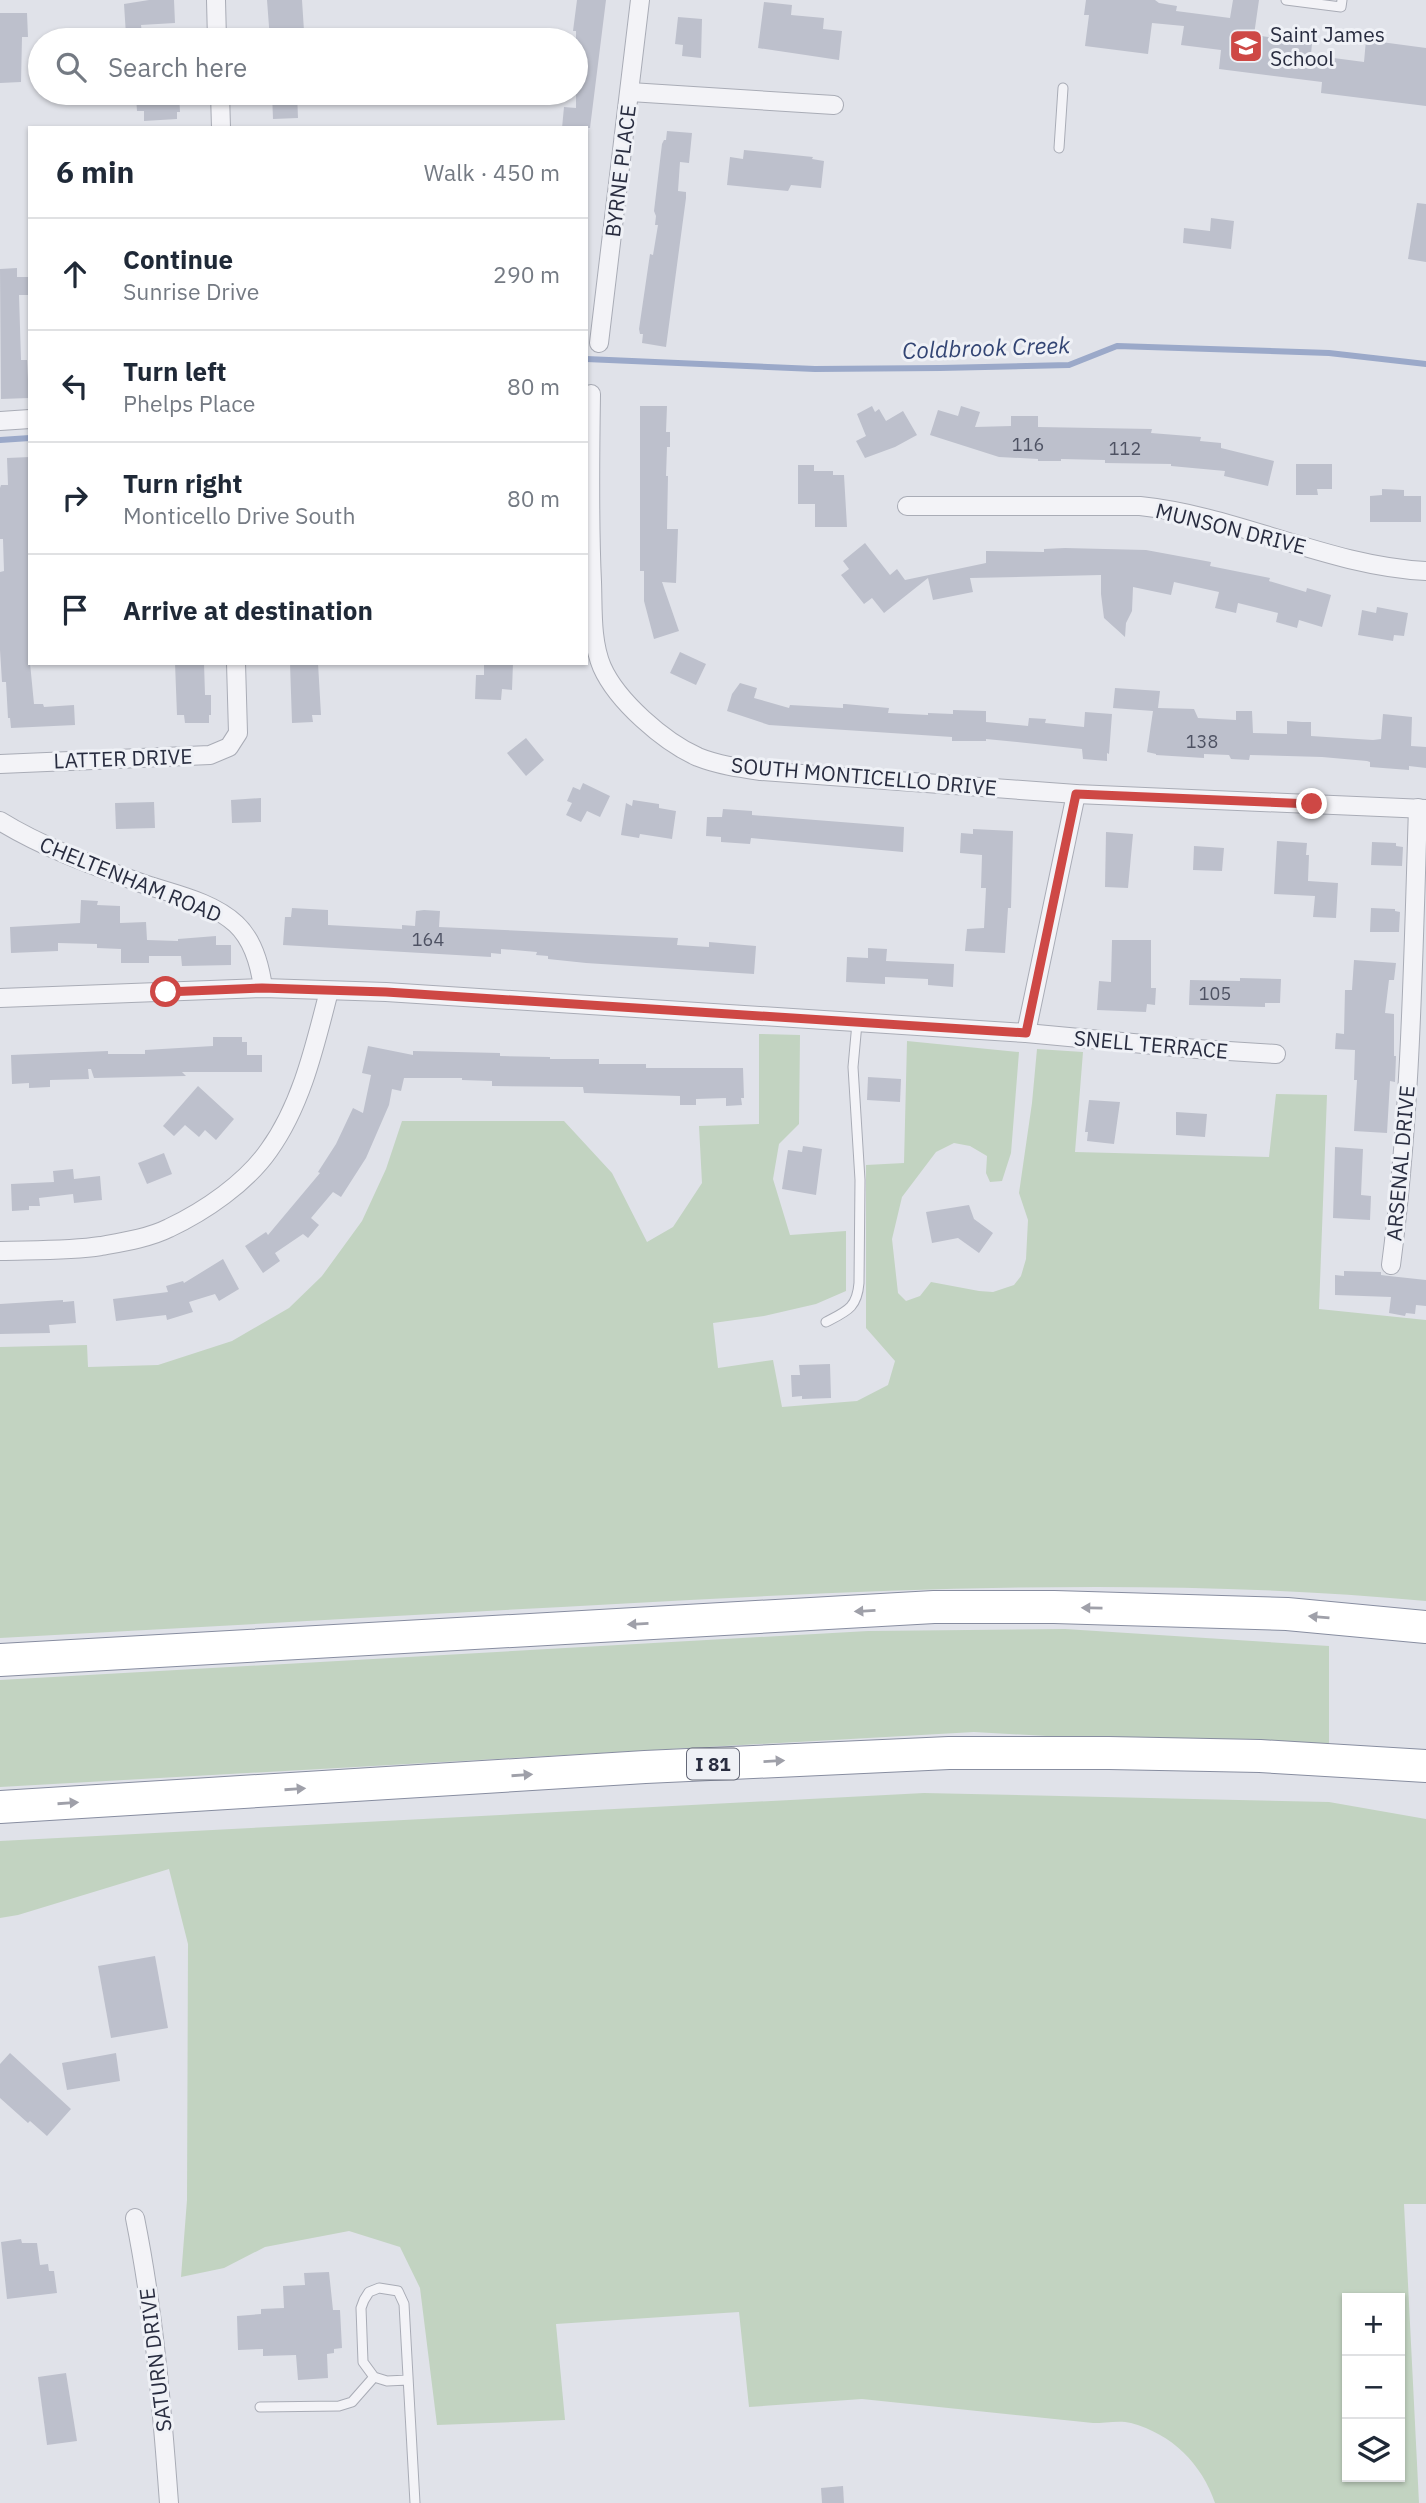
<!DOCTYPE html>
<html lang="en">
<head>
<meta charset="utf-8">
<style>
  :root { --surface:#fff; --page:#f2f2f3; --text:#1f2937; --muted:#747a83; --line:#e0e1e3 }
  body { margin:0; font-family:"IBM Plex Sans",sans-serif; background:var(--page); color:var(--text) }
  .controls { position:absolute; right:21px; bottom:21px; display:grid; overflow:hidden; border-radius:0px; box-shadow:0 2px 5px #0004 }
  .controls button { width:63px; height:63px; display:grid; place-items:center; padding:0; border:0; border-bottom:2px solid var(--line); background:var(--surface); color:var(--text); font:35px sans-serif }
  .stop { position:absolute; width:21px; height:21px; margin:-16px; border:5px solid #ce4845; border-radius:50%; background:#fff }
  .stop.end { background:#ce4845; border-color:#fff; box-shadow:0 2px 7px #0008 }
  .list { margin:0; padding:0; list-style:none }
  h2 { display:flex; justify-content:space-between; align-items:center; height:91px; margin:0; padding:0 28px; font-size:30px }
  h2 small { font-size:23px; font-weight:400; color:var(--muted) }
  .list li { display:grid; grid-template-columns:46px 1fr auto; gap:21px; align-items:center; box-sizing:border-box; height:112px; padding:0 28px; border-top:2px solid var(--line) }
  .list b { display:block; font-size:26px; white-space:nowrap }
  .list p { margin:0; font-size:23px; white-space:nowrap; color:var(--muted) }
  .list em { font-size:23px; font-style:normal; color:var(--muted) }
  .icon { flex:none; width:38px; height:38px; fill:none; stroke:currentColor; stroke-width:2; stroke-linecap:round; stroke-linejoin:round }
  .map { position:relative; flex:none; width:1426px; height:2503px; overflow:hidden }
  .search { position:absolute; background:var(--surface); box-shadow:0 2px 5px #0004; left:28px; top:28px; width:560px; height:77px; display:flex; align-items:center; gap:18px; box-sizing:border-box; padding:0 24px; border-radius:38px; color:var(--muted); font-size:26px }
  .panel { position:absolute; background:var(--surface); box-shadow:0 2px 5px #0004; left:28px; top:126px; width:560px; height:539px; border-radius:0px }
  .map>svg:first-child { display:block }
  .green { fill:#c2d3c1; fill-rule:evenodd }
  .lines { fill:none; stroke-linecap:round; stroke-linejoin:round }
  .stream { stroke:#9ba9c9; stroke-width:6 }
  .building { fill:#bdc0cc }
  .service-casing { stroke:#a9acb6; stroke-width:11 }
  .minor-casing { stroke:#a9acb6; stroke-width:20 }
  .motorway-casing { stroke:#878da0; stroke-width:34 }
  .service { stroke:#f3f3f7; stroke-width:9 }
  .minor { stroke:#f3f3f7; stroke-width:18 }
  .motorway { stroke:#fff; stroke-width:32 }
  .oneway { fill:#9fa0a9 }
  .route { stroke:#ce4845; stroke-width:9 }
  .labels { text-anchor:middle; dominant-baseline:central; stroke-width:6; stroke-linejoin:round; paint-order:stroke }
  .number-label { font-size:18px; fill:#4e5263 }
  .shield { fill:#eff1f6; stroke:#646877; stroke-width:2 }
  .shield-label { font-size:19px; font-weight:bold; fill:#292d40 }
  .poi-label { font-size:21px; fill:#292d40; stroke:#eff1f6; text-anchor:start }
  .street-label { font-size:21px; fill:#292d40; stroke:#eff1f6 }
  .water-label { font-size:23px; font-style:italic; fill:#334574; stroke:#eff1f6 }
</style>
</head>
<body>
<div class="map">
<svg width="1426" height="2503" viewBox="0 0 1426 2503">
  <rect width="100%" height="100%" fill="#e0e2e9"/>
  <g class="green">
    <path d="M759,1034L800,1035L799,1124L779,1144L773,1179L790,1235L846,1231V1291L816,1304L764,1316L713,1323L718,1368L773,1360L782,1407L857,1401L888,1385L895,1361L866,1328V1165L904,1163L907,1041L1019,1052L1011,1153L1002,1181L990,1182L986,1173L987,1156L970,1146L954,1143L936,1152L902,1197L892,1239L898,1293L906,1301L920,1296L931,1282L979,1291L993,1292L1014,1285L1021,1276L1026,1259L1028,1220L1019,1193L1032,1103L1037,1049L1083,1052L1075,1152L1269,1157L1276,1094L1327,1095L1319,1309L1426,1320V1601C1157,1576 885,1589 616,1604C411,1615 205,1627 0,1638V1347L87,1345L88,1367L158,1365L232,1341L289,1308L322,1276L362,1221L386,1169L402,1121H564L612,1173L647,1242L673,1227L702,1183L699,1126L759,1124Z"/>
    <path d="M1065,1629L1329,1646V1752L974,1732L0,1787V1680L868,1631Z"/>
    <path d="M924,1793L1329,1802L1426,1819V2204H1404L1419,2503H1215C1202,2464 1172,2434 1131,2423C1120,2420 1105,2423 1093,2423L862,2399L749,2407L739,2312L556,2324L565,2420L437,2425L420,2288L400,2247L349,2231L265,2247L224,2268L181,2277L187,2200L188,1944L169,1869L18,1915L0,1918V1841ZM1347,2298H1400V2477H1347Z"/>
  </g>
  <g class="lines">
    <g class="stream">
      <path d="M586,359L815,369L940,368L1069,365L1117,346L1329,353L1426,364"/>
      <path d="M0,440L30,438"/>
    </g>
  </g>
  <g class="building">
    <path d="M149,0H174L175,23L141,25L142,34L126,35L124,4Z"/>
    <path d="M267,0H302L304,31H289V40H270Z"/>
    <path d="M577,0H606L590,128H562L564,107L576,108V31H573Z"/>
    <path d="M1086,0H1155L1159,3L1177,6L1176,11L1230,18L1233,0H1259L1254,35L1312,43L1311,55L1364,62L1366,40L1426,48V106L1321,93L1322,82L1219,69L1221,50L1181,45L1184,26L1152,23L1148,54L1085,46L1089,15H1084Z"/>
    <path d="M764,2L792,5L791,15L824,18L823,29L842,31L839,60L758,48Z"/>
    <path d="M0,13H27L28,37H22L21,82L0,83Z"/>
    <path d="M678,17L702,19L701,58L682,56L683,45L675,44Z"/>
    <path d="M143,93H179L180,112H177V119L144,121V111H137L136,96H144Z"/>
    <path d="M272,93H297L298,118L273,119Z"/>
    <path d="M667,131L692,133L689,163L680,162L678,191L686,192V198L666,347L642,343L643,334H640L639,329L650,254L653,255L658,225H655L656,216L654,211L662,144L664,140H666Z"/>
    <path d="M744,150L813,157L812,159L824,161L821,188L791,185L788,191L727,185L730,157L743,159Z"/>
    <path d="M1417,203L1426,204V262L1408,259Z"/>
    <path d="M1211,218L1234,221L1231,249L1183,243L1184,228L1210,231Z"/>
    <path d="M17,268V277H28L29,295H19L21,360H27L29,398L1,399L0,269Z"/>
    <path d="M640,406H667L666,432H670V447H667L666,476H668L667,529H678L676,583L662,582L679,631L654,639L644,601V571H640Z"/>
    <path d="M872,406L875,412L879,409L886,421L903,411L917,435L895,447L865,458L856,441L866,436L857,414Z"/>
    <path d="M961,406L980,412L975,427L1011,426V416H1038V427L1152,429L1151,433L1201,437L1200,441L1221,443V448L1274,461L1268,486L1224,476L1225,471L1171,466V464L1105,463V460L1061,459V461H1038V459L999,457L930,435L938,410L958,416Z"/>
    <path d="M30,457V663L34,704H43L44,707L74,705L75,725L11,728L10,718H8L6,682H2L0,650V572L4,571L3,539H0V488L1,485H8L7,458Z"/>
    <path d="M1296,464H1332V489H1317L1318,495H1296Z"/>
    <path d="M798,465H814V471H833V475H844L847,527H815V504H798Z"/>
    <path d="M1382,489L1404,490V496H1421V522H1370V496L1382,495Z"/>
    <path d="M865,543L890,575L897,569L905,580L986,563V551L1044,552V549L1065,548L1146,550L1211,562L1210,566L1270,578L1269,581L1306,592L1307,588L1331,595L1322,627L1299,620L1297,628L1276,622L1278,613L1238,603L1236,613L1215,608L1219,592L1174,582L1171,595L1133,587L1132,611L1126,623L1125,637L1104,618L1101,594V575L970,578L973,592L933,600L928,578L884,613L872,598L864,604L841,575L849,569L843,561Z"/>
    <path d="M1377,607L1408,613L1404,636L1394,635L1393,641L1358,635L1362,610L1376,613Z"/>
    <path d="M680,652L706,664L696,685L670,673Z"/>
    <path d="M175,663H204L205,695H211V715H209V723H185L184,715H177Z"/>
    <path d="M290,663H318L321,715H312L313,722L292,723Z"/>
    <path d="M484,663H513L512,690L502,689L501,700L475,699L476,675H484Z"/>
    <path d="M740,683L757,688L754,698L789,708L790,705L843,708V704H845L889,708L888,713L928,715V713L953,714V710L986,711V722L1028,726L1029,718L1046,719L1045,723L1084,727L1085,712L1112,714L1109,754L1107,753V761L1083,759L1082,749L1017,742L986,739V741H952V737L769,725L727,711L732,694Z"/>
    <path d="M1115,688L1160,691L1158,708L1194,709L1198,718L1236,720V711H1252L1253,733L1287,734V721L1302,722H1311V736L1373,740L1381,739L1383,714L1412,717L1411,746L1426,747V768L1409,766V770L1370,767V762L1367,761L1322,757L1250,755L1249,760L1231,759L1229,755L1204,754V758L1156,755V754L1147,752L1153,711L1113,708Z"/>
    <path d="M526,738L544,760L526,776L507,753Z"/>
    <path d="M583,783L610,796L600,817L587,811L581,822L566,815L572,803L567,801L573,787L580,790Z"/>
    <path d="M261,798V822L232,823L231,800Z"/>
    <path d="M633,800L659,804V808L676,811L672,839L640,834L639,838L621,835L626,803L632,806Z"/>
    <path d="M154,802L155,828L116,829L115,803Z"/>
    <path d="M723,809L752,811V815L904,827L903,852L751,838L750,844L721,842V837L706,836L707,817H722Z"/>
    <path d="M973,829L1013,831L1011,908H1008L1005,953L965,951L967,929L984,928L986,888H981L982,855L960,853L961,833L973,834Z"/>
    <path d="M1106,832L1133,834L1128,888L1105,887Z"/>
    <path d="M1277,841L1307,843L1306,855H1309L1308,881L1338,883L1336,918L1313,917L1315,896L1274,894Z"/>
    <path d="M1372,842L1396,843V846L1403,847L1402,866L1371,865Z"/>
    <path d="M1194,846L1224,848L1222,871L1193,870Z"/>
    <path d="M81,900L98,901L97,905L120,906V923L146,922L147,940L178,941V939L216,936V945H231V965L182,966L181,956H149V963H121V949L97,948V944L58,943V951L11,953L10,927L80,923Z"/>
    <path d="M292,908L328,910V925L402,929V925L415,926L416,911L424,910L440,911L439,927L678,938L677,945L709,947V942L756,946L754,974L586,963L548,959V956L536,955L537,952L501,949V954L491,953V957L283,945L285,917H291Z"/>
    <path d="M1371,908L1395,909V911L1400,912L1399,932H1370Z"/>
    <path d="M1112,940H1151V988H1156L1155,1005L1147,1004L1146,1012L1097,1010L1099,981L1111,982Z"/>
    <path d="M868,948L887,949L886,961L954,964L953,987L928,985V979L885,977V984L846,982L847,957L868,958Z"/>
    <path d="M1354,960L1396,963L1394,980H1389L1385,1013L1394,1014V1056H1396L1395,1082L1390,1081L1387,1133L1354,1131L1357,1080H1354L1355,1050L1335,1049L1336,1033L1344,1034L1345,990H1352Z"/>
    <path d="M1240,978L1281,979L1280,1003H1265V1007L1189,1005L1190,980L1240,981Z"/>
    <path d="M213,1037H242V1042H247V1055H262V1072H182L186,1076L94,1078L91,1069H88L89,1079L50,1080V1087L29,1088V1083L12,1084L11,1055L108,1051V1054H145V1050L213,1046Z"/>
    <path d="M368,1046L413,1055V1051L500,1053V1056L550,1057V1059H599V1064H646V1068H743L744,1098H741L742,1105L726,1106V1098L696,1099V1105H680V1096L584,1093L583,1087L492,1086V1081L462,1080V1078H404L401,1091L392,1089L389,1105L366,1158L341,1197L333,1192L311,1218L319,1225L308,1238L303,1234L275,1253L280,1261L263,1273L245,1246L266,1232L268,1235L320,1173L318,1172L336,1144L353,1108L363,1113L371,1075L362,1073Z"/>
    <path d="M868,1077L901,1079L900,1102L867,1100Z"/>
    <path d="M198,1086L234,1119L216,1140L205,1130L199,1137L185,1125L174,1136L163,1126Z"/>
    <path d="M1089,1100L1120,1102L1114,1144L1087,1141L1088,1132H1085Z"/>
    <path d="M1176,1112L1207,1114L1205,1137L1176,1135Z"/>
    <path d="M803,1146L822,1149L816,1195L782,1189L788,1150L802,1152Z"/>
    <path d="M1335,1147L1363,1149L1361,1195L1371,1196L1370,1220L1333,1218Z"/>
    <path d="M164,1153L172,1174L147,1184L138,1163Z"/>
    <path d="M73,1169L74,1179L100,1176L102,1200L74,1203L73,1194L39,1198L40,1206H29V1210L12,1211L11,1184L54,1182L53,1171Z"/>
    <path d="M969,1205L974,1219L993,1233L979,1253L958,1238L932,1243L926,1212Z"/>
    <path d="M223,1259L239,1289L219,1301L215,1294L189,1302L193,1312L167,1320L166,1315L116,1321L113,1299L168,1292L166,1286L183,1281L184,1283Z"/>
    <path d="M1344,1271L1381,1272V1275L1389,1276L1426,1280V1306L1416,1305L1415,1314L1406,1313L1405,1316L1389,1313L1391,1297L1335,1295V1275L1344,1276Z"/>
    <path d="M63,1300V1302L74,1301L76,1323L49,1325L50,1333L0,1334V1304Z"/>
    <path d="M830,1364L831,1398L802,1399V1396L792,1397L791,1375H800L799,1365Z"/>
    <path d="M155,1956L168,2028L111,2038L98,1966Z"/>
    <path d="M10,2053L71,2109L47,2136L30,2121L28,2123L0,2098V2064Z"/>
    <path d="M116,2053L120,2081L67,2090L62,2063Z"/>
    <path d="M21,2239L22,2243H37L40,2265L48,2264L49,2271H54L57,2293L7,2299L1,2242Z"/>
    <path d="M329,2272L333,2310H340L342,2348L334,2349V2353L327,2354L328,2378L298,2380L296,2355L263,2356V2349L238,2350L237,2316L261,2314V2309L284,2308L283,2286L305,2285L304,2273Z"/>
    <path d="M66,2373L77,2441L47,2445L38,2377Z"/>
    <path d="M843,2486L844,2503H822L821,2488Z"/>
  </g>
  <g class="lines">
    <g class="service-casing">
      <g id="service">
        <path d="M1286,0L1341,7L1342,0"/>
        <path d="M1059,148L1063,88"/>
        <path d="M826,1322C847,1311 857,1308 859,1283L860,1180L853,1067L857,1023"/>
        <path d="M408,2380L387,2381L374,2377L363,2362L361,2308L364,2300L369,2292L379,2288L398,2291L404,2304L415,2503"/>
        <path d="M260,2407L339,2406L352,2402L374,2377"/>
      </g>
    </g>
    <g class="minor-casing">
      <g id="minor">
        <path d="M216,0L217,40"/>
        <path d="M630,92L834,105"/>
        <path d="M220,93L221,128"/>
        <path d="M599,343L640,0"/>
        <path d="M591,394C590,457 589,519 592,582C593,609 591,641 602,667C617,701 664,742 698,757C718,765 740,768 761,771L1076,794L1426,809"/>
        <path d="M0,421L30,419"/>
        <path d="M907,506H1140C1238,516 1328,566 1426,571"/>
        <path d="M0,764L210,755L229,747L238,733L236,663"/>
        <path d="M0,821C42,847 92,865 138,882C171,894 210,900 236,924C253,940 260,965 263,988"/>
        <path d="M0,998L263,988L386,992L1026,1033L1197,1049L1276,1054"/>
        <path d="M1026,1033L1076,794"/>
        <path d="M0,1251C33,1250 69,1251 101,1246C123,1242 149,1238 169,1228C205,1211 246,1183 269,1150C302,1104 315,1045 329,991"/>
        <path d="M1391,1265C1411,1114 1413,961 1418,808"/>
        <path d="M135,2218C154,2312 162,2408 169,2503"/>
      </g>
    </g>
    <g class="motorway-casing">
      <g id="motorway">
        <path d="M0,1660L934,1607H1054L1287,1614L1426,1627"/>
        <path d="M0,1807L645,1767L949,1753H1109L1260,1756L1426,1766"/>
      </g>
    </g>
    <use href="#service" class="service"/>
    <use href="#minor" class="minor"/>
    <use href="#motorway" class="motorway"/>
  </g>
  <defs><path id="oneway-solid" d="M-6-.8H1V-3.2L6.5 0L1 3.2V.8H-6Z" transform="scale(1.75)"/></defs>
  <g class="oneway">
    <use href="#oneway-solid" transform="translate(1092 1608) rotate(-179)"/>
    <use href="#oneway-solid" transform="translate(865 1611) rotate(177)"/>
    <use href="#oneway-solid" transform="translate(1319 1617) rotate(-175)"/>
    <use href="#oneway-solid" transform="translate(638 1624) rotate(177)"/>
    <use href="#oneway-solid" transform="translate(774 1761) rotate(-3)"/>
    <use href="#oneway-solid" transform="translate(522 1775) rotate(-4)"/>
    <use href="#oneway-solid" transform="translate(295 1789) rotate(-4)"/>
    <use href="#oneway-solid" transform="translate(68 1803) rotate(-4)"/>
  </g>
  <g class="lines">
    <path class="route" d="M166,992L262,988L386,992L1026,1033L1076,794L1312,804"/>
  </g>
  <defs>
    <g id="school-square" transform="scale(1.75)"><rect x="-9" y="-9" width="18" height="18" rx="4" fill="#ce4845" stroke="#eff1f6"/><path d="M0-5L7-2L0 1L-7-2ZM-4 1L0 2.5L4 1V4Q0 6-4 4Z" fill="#fff"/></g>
  </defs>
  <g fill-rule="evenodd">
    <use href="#school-square" x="1246" y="46"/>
  </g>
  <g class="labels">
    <g class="number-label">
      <text x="1028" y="444">116</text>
      <text x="1125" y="448">112</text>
      <text x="1202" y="741">138</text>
      <text x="428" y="939">164</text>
      <text x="1215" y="993">105</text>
    </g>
    <rect class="shield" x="687" y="1748.5" width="52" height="31" rx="5"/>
    <g class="shield-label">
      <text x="713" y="1764">I 81</text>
    </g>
    <g class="poi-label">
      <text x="1270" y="34">Saint James<tspan x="1270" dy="24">School</tspan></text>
    </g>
    <g class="street-label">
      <text transform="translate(620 171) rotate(-83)">BYRNE PLACE</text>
      <text transform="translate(1231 528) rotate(14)">MUNSON DRIVE</text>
      <text transform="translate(123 758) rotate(-2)">LATTER DRIVE</text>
      <text transform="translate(864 776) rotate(5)">SOUTH MONTICELLO DRIVE</text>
      <text transform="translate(131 879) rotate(22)">CHELTENHAM ROAD</text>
      <text transform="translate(1151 1044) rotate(5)">SNELL TERRACE</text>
      <text transform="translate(1400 1163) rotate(-85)">ARSENAL DRIVE</text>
      <text transform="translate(155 2360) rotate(-97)">SATURN DRIVE</text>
    </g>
    <g class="water-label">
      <text transform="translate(986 347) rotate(-2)">Coldbrook Creek</text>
    </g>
  </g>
</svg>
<div class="controls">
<button>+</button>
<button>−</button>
<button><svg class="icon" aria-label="layers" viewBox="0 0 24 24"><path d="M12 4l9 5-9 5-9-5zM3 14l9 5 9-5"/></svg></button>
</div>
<div class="stop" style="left:166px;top:992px"></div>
<div class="stop end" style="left:1312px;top:804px"></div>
<div class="search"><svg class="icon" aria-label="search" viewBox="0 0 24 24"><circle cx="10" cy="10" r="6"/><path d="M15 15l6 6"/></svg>Search here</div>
<section class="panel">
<h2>6 min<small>Walk · 450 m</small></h2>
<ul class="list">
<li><svg class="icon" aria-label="ahead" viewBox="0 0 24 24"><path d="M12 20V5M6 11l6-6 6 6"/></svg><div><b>Continue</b><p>Sunrise Drive</p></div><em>290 m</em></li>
<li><svg class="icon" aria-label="left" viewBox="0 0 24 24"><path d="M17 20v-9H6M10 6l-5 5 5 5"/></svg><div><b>Turn left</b><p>Phelps Place</p></div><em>80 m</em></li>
<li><svg class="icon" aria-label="right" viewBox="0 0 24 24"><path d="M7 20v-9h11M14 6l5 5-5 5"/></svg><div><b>Turn right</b><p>Monticello Drive South</p></div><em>80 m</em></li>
<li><svg class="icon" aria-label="arrive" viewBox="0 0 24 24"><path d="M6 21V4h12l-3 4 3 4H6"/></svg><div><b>Arrive at destination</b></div></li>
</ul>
</section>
</div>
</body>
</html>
